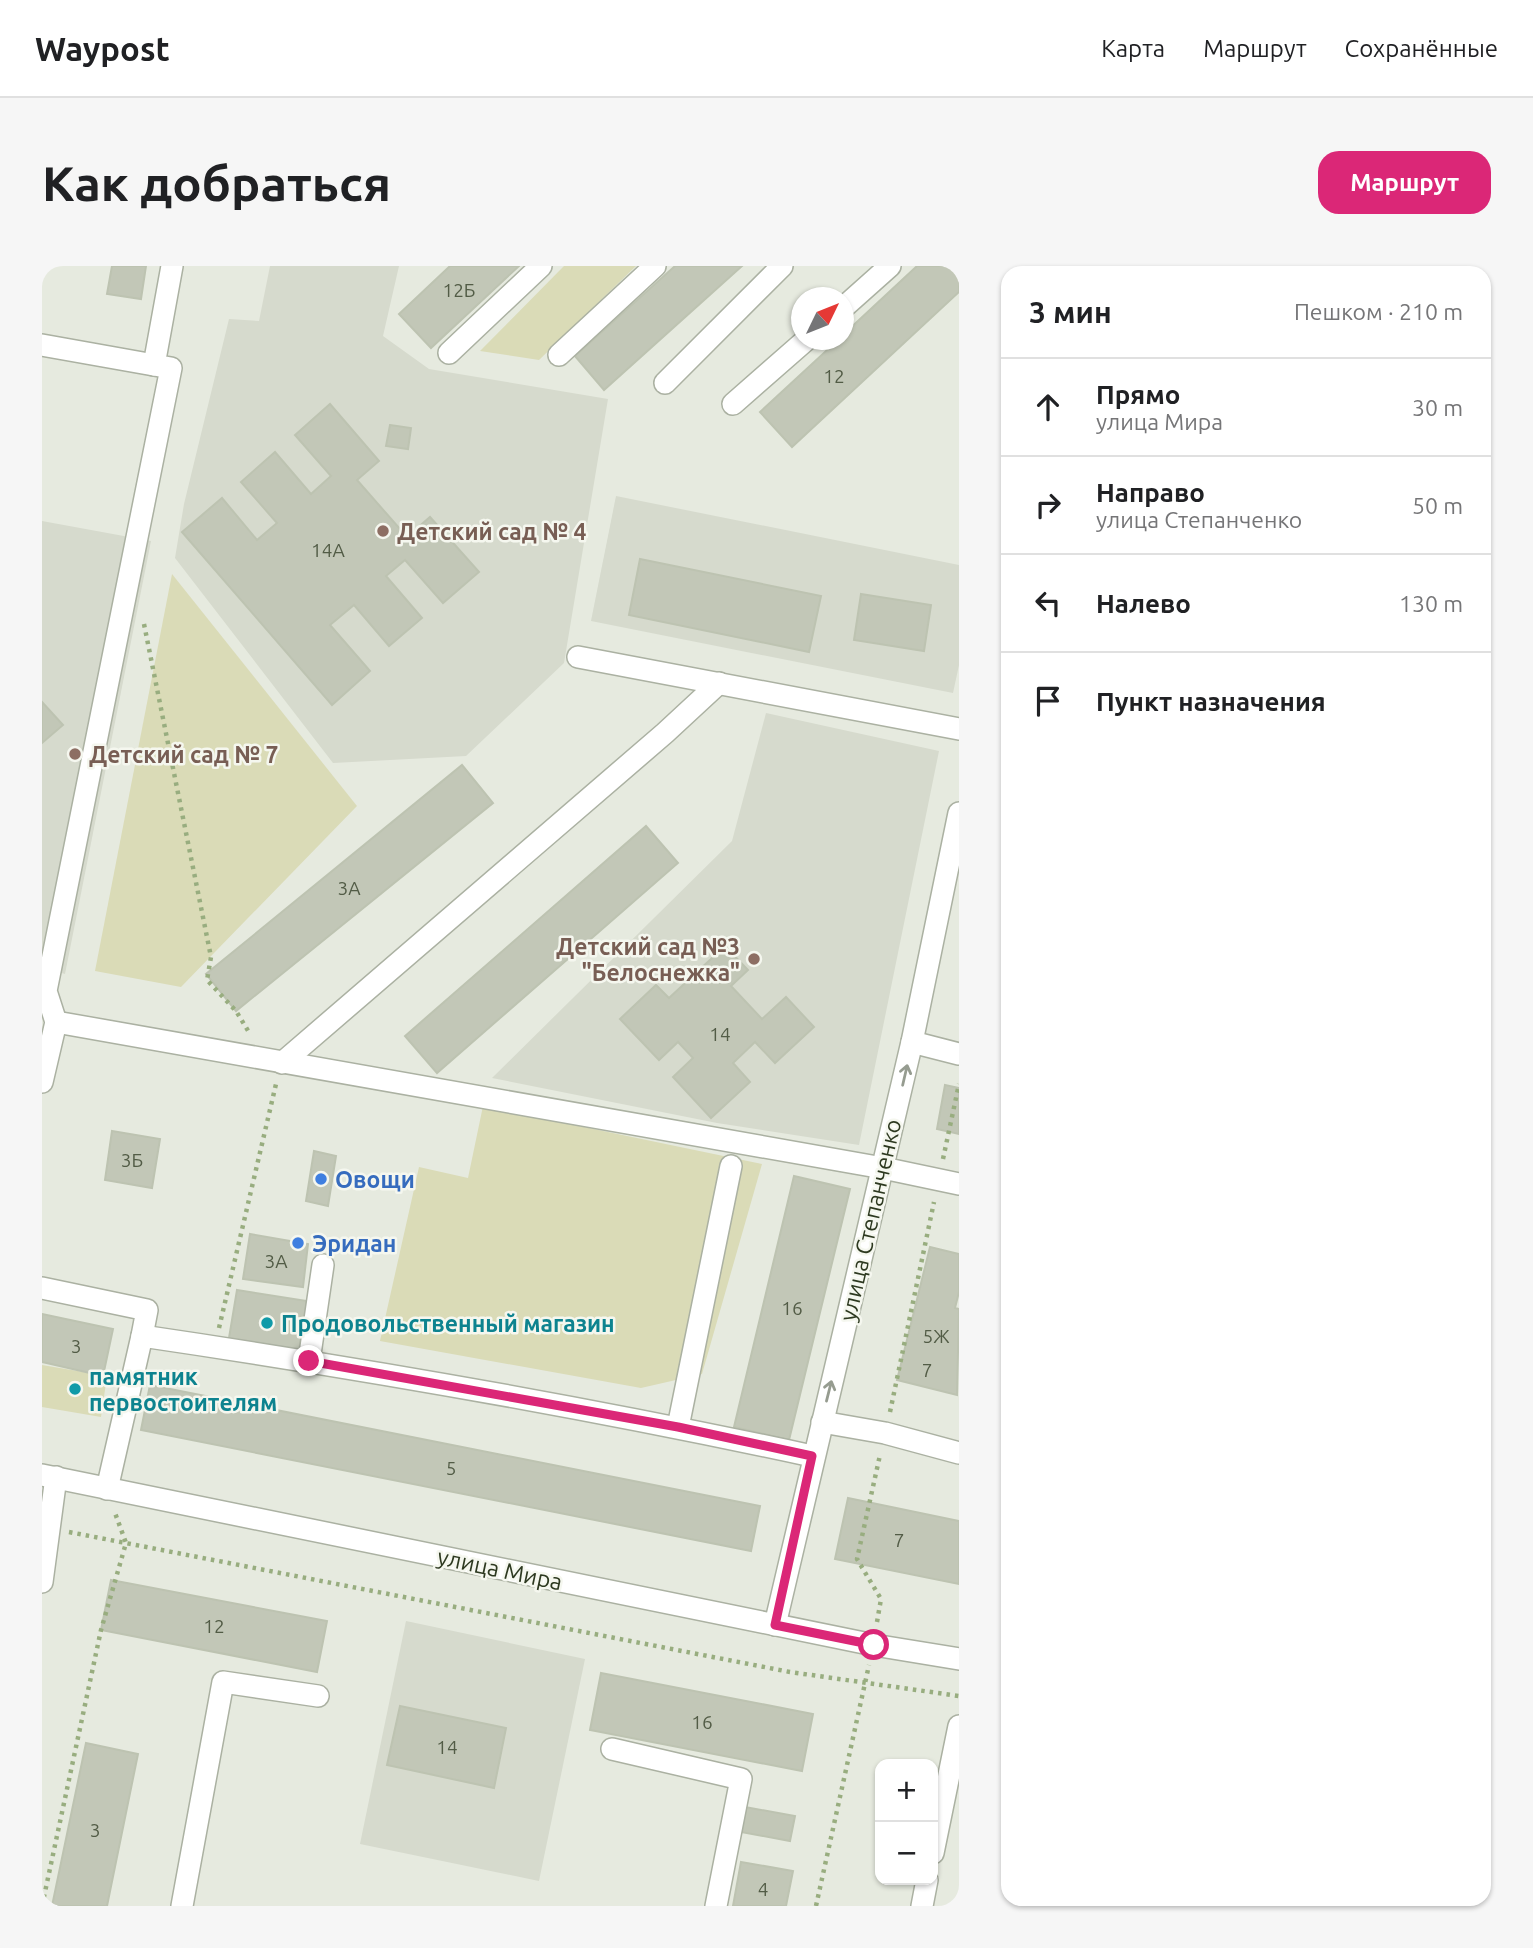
<!DOCTYPE html>
<html lang="ru">
<head>
<meta charset="utf-8">
<style>
  :root { --surface:#fff; --page:#f6f6f6; --text:#202124; --muted:#757577; --line:#e0e0e0; --accent:#db2777 }
  body { margin:0; font-family:Ubuntu,sans-serif; background:var(--page); color:var(--text) }
  .controls { position:absolute; right:21px; bottom:21px; display:grid; overflow:hidden; border-radius:14px; box-shadow:0 2px 5px #0004 }
  .controls button { width:63px; height:63px; display:grid; place-items:center; padding:0; border:0; border-bottom:2px solid var(--line); background:var(--surface); color:var(--text); font:35px sans-serif }
  .compass { position:absolute; left:749px; top:21px; width:63px; height:63px; border-radius:50%; background:var(--surface); box-shadow:0 2px 5px #0004; rotate:47deg }
  .stop { position:absolute; width:21px; height:21px; margin:-16px; border:5px solid #db2777; border-radius:50%; background:#fff }
  .stop.end { background:#db2777; border-color:#fff; box-shadow:0 2px 7px #0008 }
  .list { margin:0; padding:0; list-style:none }
  h2 { display:flex; justify-content:space-between; align-items:center; height:91px; margin:0; padding:0 28px; font-size:30px }
  h2 small { font-size:23px; font-weight:400; color:var(--muted) }
  .list li { display:grid; grid-template-columns:46px 1fr auto; gap:21px; align-items:center; box-sizing:border-box; height:98px; padding:0 28px; border-top:2px solid var(--line) }
  .list b { display:block; font-size:26px; white-space:nowrap }
  .list p { margin:0; font-size:23px; white-space:nowrap; color:var(--muted) }
  .list em { font-size:23px; font-style:normal; color:var(--muted) }
  .icon { flex:none; width:38px; height:38px; fill:none; stroke:currentColor; stroke-width:2; stroke-linecap:round; stroke-linejoin:round }
  .map { position:relative; flex:none; width:917px; height:1640px; overflow:hidden; border-radius:21px }
  header { display:flex; align-items:center; gap:42px; box-sizing:border-box; height:98px; padding:0 35px; background:var(--surface); border-bottom:2px solid var(--line) }
  header strong { font-size:33px }
  nav { display:flex; gap:38px; margin-inline-start:auto; font-size:24px }
  .intro { display:flex; align-items:center; justify-content:space-between; box-sizing:border-box; height:168px; padding:0 42px }
  h1 { margin:0; font-size:49px }
  .button { padding:18px 32px; border-radius:21px; background:var(--accent); color:#fff; font-size:24px; font-weight:700 }
  main { display:flex; gap:42px; padding:0 42px }
  aside { flex:1; background:var(--surface); border-radius:21px; box-shadow:0 2px 5px #0004 }
  .map>svg:first-child { display:block }
  .built { fill:#d6dacd }
  .green { fill:#dadbb7 }
  .building { fill:#c2c7b7; stroke:#bdc3b1; stroke-width:2 }
  .lines { fill:none; stroke-linecap:round; stroke-linejoin:round }
  .minor-casing { stroke:#abb1a2; stroke-width:24 }
  .path { stroke:#98ad7f; stroke-width:4.5; stroke-dasharray:3.5 5; stroke-linecap:butt }
  .minor { stroke:#fff; stroke-width:21 }
  .oneway { stroke:#969c90 }
  .route { stroke:#db2777; stroke-width:9 }
  .education-dot { fill:#8d6e63; stroke:#f5f7ef; stroke-width:2.5 }
  .shop-dot { fill:#3f7fe0; stroke:#f5f7ef; stroke-width:2.5 }
  .culture-dot { fill:#0f9aa8; stroke:#f5f7ef; stroke-width:2.5 }
  .labels { text-anchor:middle; dominant-baseline:central; stroke-width:5; stroke-linejoin:round; paint-order:stroke }
  .number-label { font-size:19px; fill:#525c46 }
  .education-label { font-size:23px; font-weight:bold; fill:#785e54; stroke:#f5f7ef; text-anchor:start }
  .shop-label { font-size:23px; font-weight:bold; fill:#366cbe; stroke:#f5f7ef; text-anchor:start }
  .street-label { font-size:23px; fill:#2d3920; stroke:#f5f7ef }
  .culture-label { font-size:23px; font-weight:bold; fill:#0d838f; stroke:#f5f7ef; text-anchor:start }
</style>
</head>
<body>
<header>
<strong>Waypost</strong>
<nav><a>Карта</a><a>Маршрут</a><a>Сохранённые</a></nav>
</header>
<div class="intro"><h1>Как добраться</h1><a class="button">Маршрут</a></div>
<main>
<div class="map">
<svg width="917" height="1640" viewBox="0 0 917 1640">
  <rect width="100%" height="100%" fill="#e6eadf"/>
  <g class="built">
    <path d="M228,0H357L341,70L387,103L566,133L522,397L424,490L291,497L133,292L142,238L187,53L217,55Z"/>
    <path d="M574,230L917,299V399L911,427L549,355Z"/>
    <path d="M0,255L109,275L23,708L0,701Z"/>
    <path d="M724,447L897,485L817,879L675,857L450,812L690,575Z"/>
    <path d="M364,1355L543,1393L497,1615L318,1578Z"/>
  </g>
  <g class="green">
    <path d="M522,0H594L497,94L438,85Z"/>
    <path d="M130,308L315,540L139,721L53,705Z"/>
    <path d="M441,840L720,898L660,1108L599,1122L338,1075L377,901L426,912Z"/>
    <path d="M0,1099L65,1110L59,1151L0,1141Z"/>
  </g>
  <g class="building">
    <path d="M70,0H104L99,33L65,28Z"/>
    <path d="M408,0H477L389,82L357,48Z"/>
    <path d="M633,0H700L562,124L533,90Z"/>
    <path d="M875,0H917V26L750,181L718,146L796,74H802V68Z"/>
    <path d="M288,138L337,195L315,214L365,271L388,251L437,306L401,337L363,294L344,310L380,352L347,380L312,339L288,359L328,405L290,439L140,266L180,232L215,274L235,257L199,216L233,186L269,228L289,210L253,169Z"/>
    <path d="M348,159L369,162L366,183L344,180Z"/>
    <path d="M598,293L779,330L767,386L587,349Z"/>
    <path d="M819,328L889,339L882,385L812,374Z"/>
    <path d="M0,436L21,459L0,477Z"/>
    <path d="M420,499L451,537L194,745L164,708Z"/>
    <path d="M604,560L636,597L395,807L363,770Z"/>
    <path d="M683,680L706,704L689,720L720,753L744,731L772,761L733,797L713,776L691,797L708,816L669,852L631,811L651,792L636,776L617,794L578,753L614,719L627,732Z"/>
    <path d="M903,819L917,822V868L895,863Z"/>
    <path d="M70,865L118,873L110,922L63,914Z"/>
    <path d="M272,885L294,890L286,940L264,935Z"/>
    <path d="M752,910L808,923L747,1174L692,1161Z"/>
    <path d="M208,968L266,978L261,1021L201,1013Z"/>
    <path d="M888,981L917,988V1026L913,1042L917,1043L915,1129L855,1114Z"/>
    <path d="M195,1024L265,1035L256,1091L186,1078Z"/>
    <path d="M0,1048L71,1063L61,1110L0,1096Z"/>
    <path d="M108,1119L718,1240L709,1285L99,1164Z"/>
    <path d="M806,1232L917,1255V1318L793,1293Z"/>
    <path d="M69,1314L285,1355L275,1406L59,1364Z"/>
    <path d="M559,1407L771,1448L760,1505L548,1464Z"/>
    <path d="M358,1440L464,1462L452,1522L345,1499Z"/>
    <path d="M44,1477L96,1488L65,1640H10Z"/>
    <path d="M703,1541L753,1550L748,1575L699,1566Z"/>
    <path d="M699,1596L751,1605L744,1640H691Z"/>
  </g>
  <g class="lines">
    <g class="minor-casing">
      <g id="minor">
        <path d="M802,41L848,0"/>
        <path d="M0,79L112,99"/>
        <path d="M407,87L499,0"/>
        <path d="M517,89L613,0"/>
        <path d="M623,117L740,0"/>
        <path d="M691,138L764,74"/>
        <path d="M536,391L917,463"/>
        <path d="M14,756L841,902L917,918"/>
        <path d="M870,776L917,788"/>
        <path d="M240,797L623,467L677,417"/>
        <path d="M0,816L14,756L4,725L129,102L112,99L130,0"/>
        <path d="M0,1022L105,1044L100,1070"/>
        <path d="M267,1095L281,999"/>
        <path d="M780,1156L843,1167L917,1187"/>
        <path d="M636,1161L689,900"/>
        <path d="M0,1209L832,1379L917,1393"/>
        <path d="M65,1223L100,1070C324,1103 548,1142 770,1190"/>
        <path d="M0,1316L14,1211"/>
        <path d="M733,1359L870,776L917,547"/>
        <path d="M570,1483L699,1513L674,1640"/>
        <path d="M891,1587L917,1460"/>
        <path d="M140,1640L181,1416L276,1430"/>
        <path d="M880,1640L885,1614"/>
      </g>
    </g>
    <g class="path">
      <path d="M102,358L169,691L165,714L194,745L208,768"/>
      <path d="M901,893L917,818"/>
      <path d="M177,1062L234,818"/>
      <path d="M848,1146L892,936"/>
      <path d="M27,1266L748,1406L917,1430"/>
      <path d="M835,1356L839,1333L815,1293L838,1189"/>
      <path d="M0,1640L59,1364L84,1277L73,1247"/>
      <path d="M774,1640L827,1399"/>
    </g>
    <use href="#minor" class="minor"/>
  </g>
  <defs><path id="oneway-shaft" d="M-6 0H5M1.5-3L5.5 0L1.5 3" fill="none" stroke-width="1.6" stroke-linecap="round" stroke-linejoin="round" transform="scale(1.75)"/></defs>
  <g class="oneway">
    <use href="#oneway-shaft" transform="translate(863 809) rotate(-77)"/>
    <use href="#oneway-shaft" transform="translate(787 1125) rotate(-76)"/>
  </g>
  <g class="lines">
    <path class="route" d="M267,1095L636,1161L770,1190L733,1359L832,1379"/>
  </g>
  <g class="education-dot">
    <circle cx="341" cy="265" r="7"/>
    <circle cx="33" cy="488" r="7"/>
    <circle cx="712" cy="693" r="7"/>
  </g>
  <g class="shop-dot">
    <circle cx="279" cy="913" r="7"/>
    <circle cx="256" cy="977" r="7"/>
  </g>
  <g class="culture-dot">
    <circle cx="225" cy="1057" r="7"/>
    <circle cx="33" cy="1123" r="7"/>
  </g>
  <g class="labels">
    <g class="number-label">
      <text x="417" y="24">12Б</text>
      <text x="792" y="110">12</text>
      <text x="286" y="284">14А</text>
      <text x="307" y="622">3А</text>
      <text x="678" y="768">14</text>
      <text x="90" y="894">3Б</text>
      <text x="234" y="995">3А</text>
      <text x="750" y="1042">16</text>
      <text x="894" y="1070">5Ж</text>
      <text x="34" y="1080">3</text>
      <text x="885" y="1104">7</text>
      <text x="409" y="1202">5</text>
      <text x="857" y="1274">7</text>
      <text x="172" y="1360">12</text>
      <text x="660" y="1456">16</text>
      <text x="405" y="1481">14</text>
      <text x="53" y="1564">3</text>
      <text x="721" y="1623">4</text>
    </g>
    <g class="education-label">
      <text x="355" y="265">Детский сад № 4</text>
      <text x="47" y="488">Детский сад № 7</text>
      <text x="698" y="680" text-anchor="end">Детский сад №3<tspan x="698" dy="26">"Белоснежка"</tspan></text>
    </g>
    <g class="shop-label">
      <text x="293" y="913">Овощи</text>
      <text x="270" y="977">Эридан</text>
    </g>
    <g class="street-label">
      <text transform="translate(828 954) rotate(-77)">улица Степанченко</text>
      <text transform="translate(458 1303) rotate(12)">улица Мира</text>
    </g>
    <g class="culture-label">
      <text x="239" y="1057">Продовольственный магазин</text>
      <text x="47" y="1110">памятник<tspan x="47" dy="26">первостоителям</tspan></text>
    </g>
  </g>
</svg>
<div class="controls">
<button>+</button>
<button>−</button>
</div>
<svg class="compass" viewBox="-18 -18 36 36"><path d="M0-13l5 13h-10z" fill="#e53935"/><path d="M0 13l5-13h-10z" fill="#757577"/></svg>
<div class="stop" style="left:832px;top:1379px"></div>
<div class="stop end" style="left:267px;top:1095px"></div>
</div>
<aside>
<h2>3 мин<small>Пешком · 210 m</small></h2>
<ul class="list">
<li><svg class="icon" aria-label="ahead" viewBox="0 0 24 24"><path d="M12 20V5M6 11l6-6 6 6"/></svg><div><b>Прямо</b><p>улица Мира</p></div><em>30 m</em></li>
<li><svg class="icon" aria-label="right" viewBox="0 0 24 24"><path d="M7 20v-9h11M14 6l5 5-5 5"/></svg><div><b>Направо</b><p>улица Степанченко</p></div><em>50 m</em></li>
<li><svg class="icon" aria-label="left" viewBox="0 0 24 24"><path d="M17 20v-9H6M10 6l-5 5 5 5"/></svg><div><b>Налево</b></div><em>130 m</em></li>
<li><svg class="icon" aria-label="arrive" viewBox="0 0 24 24"><path d="M6 21V4h12l-3 4 3 4H6"/></svg><div><b>Пункт назначения</b></div></li>
</ul>
</aside>
</main>
</body>
</html>
